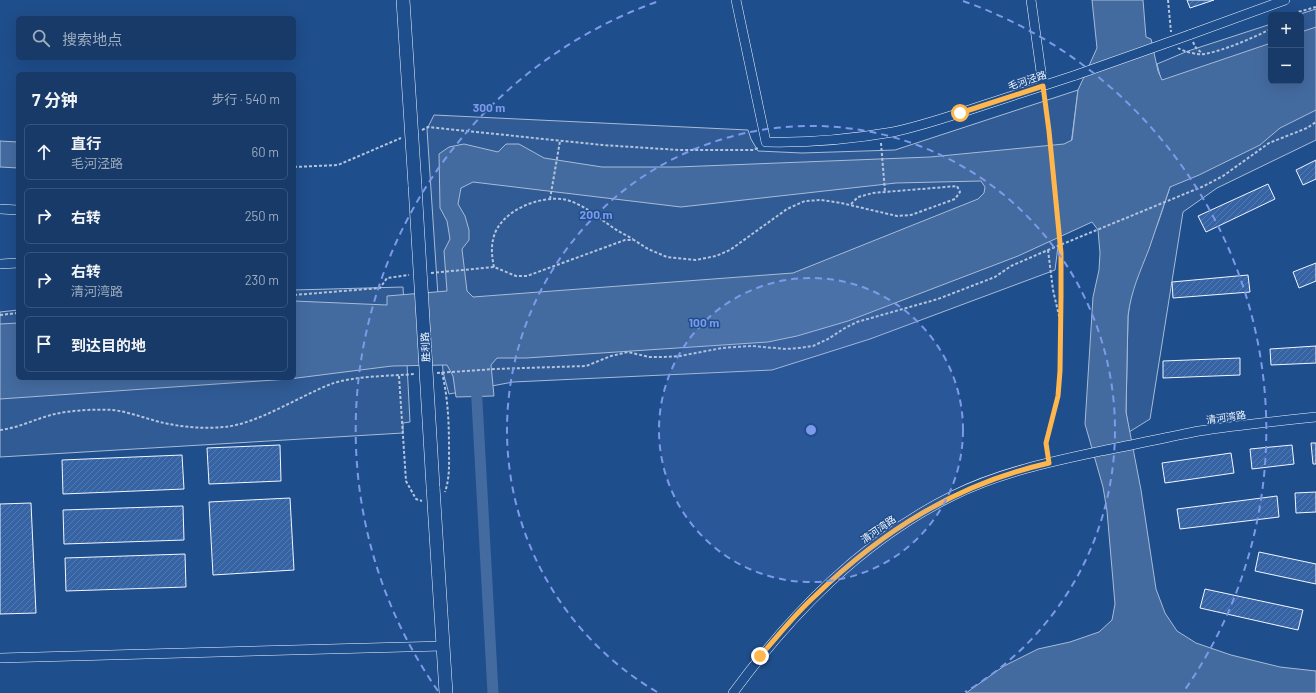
<!DOCTYPE html>
<html lang="zh">
<head>
<meta charset="utf-8">
<style>
  :root { --surface:#173a69; --page:#244571; --text:#f1f3f6; --muted:#9eadc0; --line:#36547d }
  body { margin:0; font-family:Barlow,"Noto Sans SC",sans-serif; background:var(--page); color:var(--text) }
  .controls { position:absolute; right:12px; top:12px; display:grid; overflow:hidden; border-radius:6px; box-shadow:0 4px 16px #0002 }
  .controls button { width:36px; height:36px; display:grid; place-items:center; padding:0; border:0; border-bottom:1px solid var(--line); background:var(--surface); color:var(--text); font:20px sans-serif }
  .stop { position:absolute; width:12px; height:12px; margin:-9px; border:3px solid #ffb74d; border-radius:50%; background:#fff }
  .stop.end { background:#ffb74d; border-color:#fff; box-shadow:0 1px 4px #0008 }
  .list { margin:0; padding:0; list-style:none }
  h2 { display:flex; justify-content:space-between; align-items:center; height:52px; margin:0; padding:0 16px; font-size:17px }
  h2 small { font-size:13px; font-weight:400; color:var(--muted) }
  .list li { display:grid; grid-template-columns:26px 1fr auto; gap:12px; align-items:center; box-sizing:border-box; height:56px; margin:0 8px 8px; padding:0 8px; border:1px solid var(--line); border-radius:6px }
  .list b { display:block; font-size:15px; white-space:nowrap }
  .list p { margin:0; font-size:13px; white-space:nowrap; color:var(--muted) }
  .list em { font-size:13px; font-style:normal; color:var(--muted) }
  .icon { flex:none; width:22px; height:22px; fill:none; stroke:currentColor; stroke-width:2; stroke-linecap:round; stroke-linejoin:round }
  .map { position:relative; flex:none; width:1316px; height:693px; overflow:hidden }
  .search { position:absolute; background:var(--surface); box-shadow:0 4px 16px #0002; left:16px; top:16px; width:280px; height:44px; display:flex; align-items:center; gap:10px; box-sizing:border-box; padding:0 14px; border-radius:6px; color:var(--muted); font-size:15px }
  .panel { position:absolute; background:var(--surface); box-shadow:0 4px 16px #0002; left:16px; top:72px; width:280px; height:308px; border-radius:6px }
  .map>svg:first-child { display:block }
  .built { fill:#305b95; stroke:#a8bbd7 }
  .water { fill:#446ba0; stroke:#a8bbd7; fill-rule:evenodd }
  .lines { fill:none; stroke-linecap:round; stroke-linejoin:round }
  .canal { stroke:#446ba0; stroke-width:11 }
  .building { fill:url(#building-hatch); stroke:#f2f6ff }
  .minor-casing { stroke:#f2f6ff; stroke-width:10 }
  .secondary-casing { stroke:#f2f6ff; stroke-width:14 }
  .path { stroke:#b3c4dc; stroke-width:2; stroke-dasharray:3 2; stroke-linecap:butt }
  .minor { stroke:#1f4e8c; stroke-width:9 }
  .secondary { stroke:#1f4e8c; stroke-width:13 }
  .minor-bridge-casing { stroke:#f2f6ff; stroke-width:10; stroke-linecap:butt }
  .secondary-bridge-casing { stroke:#f2f6ff; stroke-width:14; stroke-linecap:butt }
  .path-bridge { stroke:#b3c4dc; stroke-width:2; stroke-dasharray:3 2; stroke-linecap:butt }
  .minor-bridge { stroke:#1f4e8c; stroke-width:9 }
  .secondary-bridge { stroke:#1f4e8c; stroke-width:13 }
  .route { stroke:#ffb74d; stroke-width:5 }
  .ring { fill:none; stroke:#7d9aea; stroke-width:2; stroke-dasharray:7 5 }
  .labels { text-anchor:middle; dominant-baseline:central; stroke-width:3; stroke-linejoin:round; paint-order:stroke }
  .street-label { font-size:10px; fill:#f2f6ff; stroke:#1f4e8c }
  .centre { fill:#7d9aea; stroke:#1f4e8c; stroke-width:2 }
  .ring-label { font-size:12px; text-anchor:middle; font-weight:bold; fill:#7d9aea; stroke:#1f4e8c; stroke-width:3; stroke-linejoin:round; paint-order:stroke }
</style>
</head>
<body>
<div class="map">
<svg width="1316" height="693" viewBox="0 0 1316 693">
  <defs>
    <pattern id="building-hatch" width="6" height="6" patternUnits="userSpaceOnUse"><rect width="6" height="6" fill="#3563a3"/><path d="M-1 1l2-2M0 6l6-6M5 7l2-2" fill="none" stroke="#537ab1"/></pattern>
  </defs>
  <rect width="100%" height="100%" fill="#1f4e8c"/>
  <g class="built">
    <path d="M1316,9V140L1217,188L1183,212L1150,419L1129,432L1126,412L1128,316L1130,301L1133,287L1159,220L1170,187L1163,87L1157,64L1188,51L1271,24V81H1301V15H1297Z"/>
    <path d="M1078,90L1055,270L870,339L772,370L513,382L449,394L443,372L427,129L434,115L748,130L751,139L758,151L802,153L895,150Z"/>
    <path d="M403,287L410,422L403,423V433L0,457V312L18,310V378H294V290Z"/>
  </g>
  <g class="water">
    <path d="M1092,0H1143L1146,37L1151,39L1158,71L1162,80L1271,43V81H1301V32L1316,27V110L1280,128L1260,145L1199,175L1170,187C1163,208 1156,228 1149,249C1140,272 1131,291 1128,316L1126,412L1141,490L1156,589L1165,613L1177,631L1196,643L1231,655L1280,667L1316,671V693H966L1004,666L1038,649L1070,642L1099,632L1112,620L1115,604L1107,511L1103,487L1085,424L1093,297L1099,270L1100,253L1098,230L1092,222L1018,256L848,321L797,336L768,342L526,358H497L491,365L494,396L456,397L453,376L447,365L392,366L289,379L0,399V324L18,323V378H294V301L387,305V296L447,291L444,251L450,239L447,221L440,208L439,154L449,147L464,144L498,152L506,144H519L544,158L602,167H677L930,157L1064,144L1072,140L1078,90L1097,48ZM981,181L985,187L984,193L978,199L793,273L473,297L467,291L462,249L469,240V230L465,216L458,204L461,188L473,182L681,207L896,183Z"/>
    <path d="M0,141L18,142V168L0,167Z"/>
  </g>
  <g class="lines">
    <path class="canal" d="M476,383L493,693"/>
  </g>
  <g class="building">
    <path d="M1187,0H1214L1190,8Z"/>
    <path d="M1316,160V179L1303,185L1296,170Z"/>
    <path d="M1268,184L1275,199L1206,232L1198,216Z"/>
    <path d="M1316,263V281L1299,288L1293,272Z"/>
    <path d="M1248,275L1250,292L1173,298L1172,282Z"/>
    <path d="M1316,346V363L1271,365L1270,349Z"/>
    <path d="M1240,358V375L1163,378V361Z"/>
    <path d="M1311,443H1316V464H1313Z"/>
    <path d="M280,445L281,481L209,484L207,448Z"/>
    <path d="M1292,445L1294,464L1252,469L1250,449Z"/>
    <path d="M1231,453L1234,473L1165,483L1162,463Z"/>
    <path d="M182,455L184,489L63,494L62,460Z"/>
    <path d="M1316,492V512L1296,513L1295,493Z"/>
    <path d="M1277,496L1279,517L1180,529L1177,509Z"/>
    <path d="M290,498L294,570L213,575L209,502Z"/>
    <path d="M31,503L36,613L0,614V504Z"/>
    <path d="M183,506L184,540L64,544L63,510Z"/>
    <path d="M1259,552L1316,564V584L1255,571Z"/>
    <path d="M185,554L186,587L66,591L65,558Z"/>
    <path d="M1205,589L1303,610L1298,630L1200,608Z"/>
  </g>
  <g class="lines">
    <g class="minor-casing">
      <g id="minor">
        <path d="M736,0L766,142C808,143 852,139 893,132C921,126 948,117 975,108C1009,97 1042,86 1076,75"/>
        <path d="M1031,0L1043,86"/>
        <path d="M1189,35L1285,0"/>
        <path d="M0,209L18,210"/>
        <path d="M0,264L18,263"/>
        <path d="M0,658L443,646"/>
        <path d="M733,693C792,613 862,541 952,496C1000,472 1054,461 1106,450C1137,444 1168,437 1199,431C1238,425 1277,421 1316,417"/>
      </g>
    </g>
    <g class="secondary-casing">
      <g id="secondary">
        <path d="M403,0L415,186"/>
        <path d="M433,487L446,693"/>
      </g>
    </g>
    <g class="path">
      <path d="M1168,0L1171,32"/>
      <path d="M1295,15L1298,12L1316,7"/>
      <path d="M1193,42L1196,48L1203,54"/>
      <path d="M1178,48C1185,52 1197,55 1205,54C1228,49 1250,39 1271,29"/>
      <path d="M1044,95L1049,131"/>
      <path d="M422,130L428,127L602,145L679,150H754L759,147"/>
      <path d="M881,143L885,192"/>
      <path d="M294,167L338,165L401,138"/>
      <path d="M550,199L560,141"/>
      <path d="M1048,250L1053,290L1060,320"/>
      <path d="M494,267C492,258 491,248 493,240C498,211 541,194 567,200C584,205 598,217 612,227C619,232 626,235 633,239"/>
      <path d="M431,273L494,267L516,276H527L625,240H634L648,249L667,257L696,260L716,256L730,250L787,209L805,201L821,200L841,203L897,216L911,215L955,199L960,192L957,186L873,193L858,197L850,205"/>
      <path d="M294,295L380,288L387,278L409,275"/>
      <path d="M0,315L18,313"/>
      <path d="M442,372C448,399 449,422 449,449C449,464 450,477 445,492"/>
      <path d="M437,373L495,369L586,366L611,356L628,352L649,357H664L680,356L722,348L735,347L752,346L786,349L799,348L813,346L828,339L845,328L857,322L938,299L995,277L1011,266L1048,250L1204,186L1223,176L1269,143L1307,128L1316,122"/>
      <path d="M399,376L406,481L416,499L422,501"/>
      <path d="M0,430C19,428 37,418 55,414C73,410 95,409 113,410C129,412 144,418 160,422C180,427 203,429 224,427C257,424 298,397 331,384C353,376 390,376 415,374"/>
      <path d="M1047,454C1044,433 1056,414 1058,394C1063,347 1061,300 1061,253"/>
    </g>
    <use href="#minor" class="minor"/>
    <use href="#secondary" class="secondary"/>
    <g class="minor-bridge-casing">
      <path id="minor-bridge" d="M1076,75L1189,35"/>
    </g>
    <g class="secondary-bridge-casing">
      <path id="secondary-bridge" d="M415,186L433,487"/>
    </g>
    <path class="path-bridge" d="M1049,131L1061,253"/>
    <use href="#minor-bridge" class="minor-bridge"/>
    <use href="#secondary-bridge" class="secondary-bridge"/>
  </g>
  <g class="lines">
    <path class="route" d="M760,656C778,636 795,614 815,596C883,530 957,484 1049,463L1046,443L1058,396L1060,371L1061,296V253L1049,131L1043,86L960,113"/>
  </g>
  <circle cx="811" cy="430" r="152" fill="#7d9aea" fill-opacity=".12"/>
  <g class="ring">
    <circle cx="811" cy="430" r="152"/>
    <path d="M657 692A304 304 0 1 1 965 692"/>
    <path d="M438 691A455 455 0 0 1 659 1M963 1A455 455 0 0 1 1184 691"/>
  </g>
  <g class="labels">
    <g class="street-label">
      <text transform="translate(1027 80) rotate(-18)">毛河泾路</text>
      <text transform="translate(425 347) rotate(-93)">胜利路</text>
      <text transform="translate(1226 417) rotate(-8)">清河湾路</text>
      <text transform="translate(878 529) rotate(-35)">清河湾路</text>
    </g>
  </g>
  <circle cx="811" cy="430" r="6" class="centre"/>
  <g class="ring-label">
    <text x="489" y="112">300 m</text>
    <text x="596" y="219">200 m</text>
    <text x="704" y="327">100 m</text>
  </g>
</svg>
<div class="controls">
<button>+</button>
<button>−</button>
</div>
<div class="stop" style="left:960px;top:113px"></div>
<div class="stop end" style="left:760px;top:656px"></div>
<div class="search"><svg class="icon" aria-label="search" viewBox="0 0 24 24"><circle cx="10" cy="10" r="6"/><path d="M15 15l6 6"/></svg>搜索地点</div>
<section class="panel">
<h2>7 分钟<small>步行 · 540 m</small></h2>
<ul class="list">
<li><svg class="icon" aria-label="ahead" viewBox="0 0 24 24"><path d="M12 20V5M6 11l6-6 6 6"/></svg><div><b>直行</b><p>毛河泾路</p></div><em>60 m</em></li>
<li><svg class="icon" aria-label="right" viewBox="0 0 24 24"><path d="M7 20v-9h11M14 6l5 5-5 5"/></svg><div><b>右转</b></div><em>250 m</em></li>
<li><svg class="icon" aria-label="right" viewBox="0 0 24 24"><path d="M7 20v-9h11M14 6l5 5-5 5"/></svg><div><b>右转</b><p>清河湾路</p></div><em>230 m</em></li>
<li><svg class="icon" aria-label="arrive" viewBox="0 0 24 24"><path d="M6 21V4h12l-3 4 3 4H6"/></svg><div><b>到达目的地</b></div></li>
</ul>
</section>
</div>
</body>
</html>
